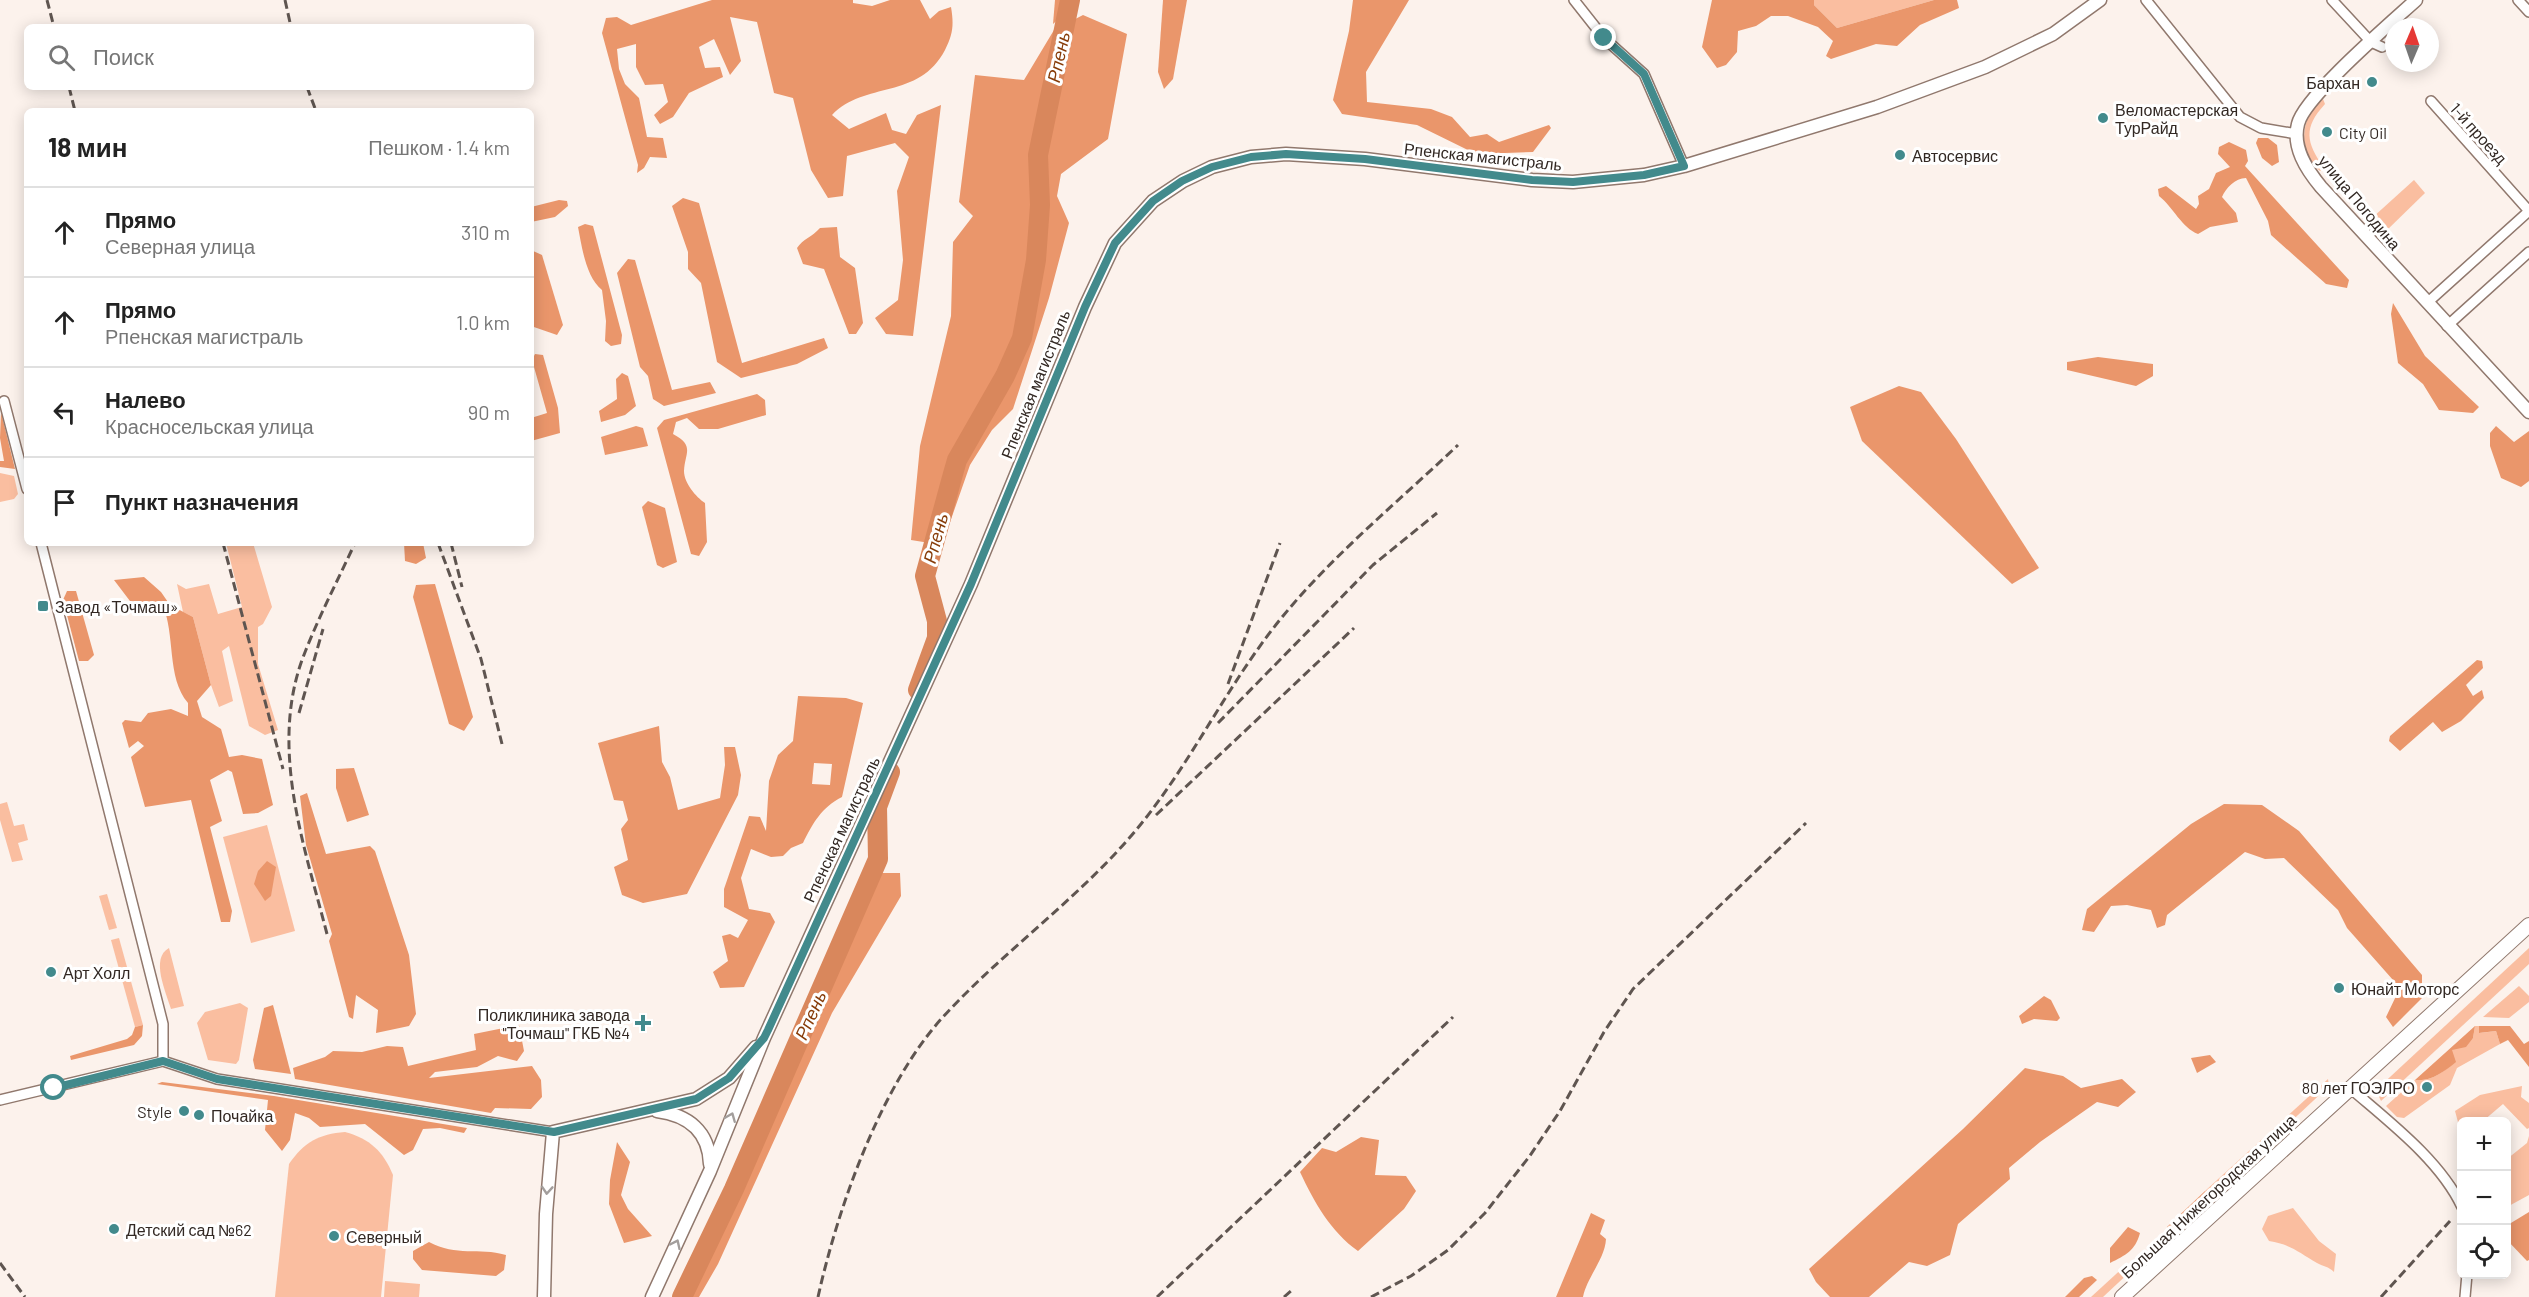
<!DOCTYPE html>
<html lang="ru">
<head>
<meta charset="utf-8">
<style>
  :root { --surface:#fff; --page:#f6f6f6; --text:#222; --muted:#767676; --line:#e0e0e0 }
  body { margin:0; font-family:Barlow,sans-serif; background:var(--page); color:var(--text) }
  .controls { position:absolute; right:18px; bottom:18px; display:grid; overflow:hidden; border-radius:9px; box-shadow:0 3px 15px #0003 }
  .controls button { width:54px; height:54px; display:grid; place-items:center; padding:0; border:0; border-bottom:2px solid var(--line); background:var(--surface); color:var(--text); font:30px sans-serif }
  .compass { position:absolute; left:2385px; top:18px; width:54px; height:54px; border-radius:50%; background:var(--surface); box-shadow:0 3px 15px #0003; rotate:2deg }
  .stop { position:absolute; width:18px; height:18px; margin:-14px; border:4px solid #428a8c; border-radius:50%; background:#fff }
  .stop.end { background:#428a8c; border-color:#fff; box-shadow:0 2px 6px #0008 }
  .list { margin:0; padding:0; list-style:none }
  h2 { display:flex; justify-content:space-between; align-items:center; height:78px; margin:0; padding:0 24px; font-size:26px }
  h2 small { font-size:20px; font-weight:400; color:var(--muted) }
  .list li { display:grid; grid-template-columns:39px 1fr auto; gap:18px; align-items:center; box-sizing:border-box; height:90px; padding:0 24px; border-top:2px solid var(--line) }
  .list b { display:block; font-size:22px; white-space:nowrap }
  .list p { margin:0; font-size:20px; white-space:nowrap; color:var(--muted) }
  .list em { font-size:20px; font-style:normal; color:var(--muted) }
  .icon { flex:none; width:33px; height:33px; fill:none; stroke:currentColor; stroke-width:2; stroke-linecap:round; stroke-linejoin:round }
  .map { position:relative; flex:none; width:2529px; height:1297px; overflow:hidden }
  .search { position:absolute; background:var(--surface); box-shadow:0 3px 15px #0003; left:24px; top:24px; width:510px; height:66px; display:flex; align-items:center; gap:15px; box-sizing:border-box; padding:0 21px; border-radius:9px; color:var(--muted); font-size:22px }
  .panel { position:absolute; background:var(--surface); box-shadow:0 3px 15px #0003; left:24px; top:108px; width:510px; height:438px; border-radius:9px }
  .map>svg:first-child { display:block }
  .green { fill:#fabea0 }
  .forest { fill:#ea966b; fill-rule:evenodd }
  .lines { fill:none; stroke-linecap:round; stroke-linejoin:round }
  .river { stroke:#d9875c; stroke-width:20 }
  .street-casing { stroke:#90786d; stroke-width:12 }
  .secondary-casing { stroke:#90786d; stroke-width:15 }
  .primary-casing { stroke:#90786d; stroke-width:16 }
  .street { stroke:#fff; stroke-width:9 }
  .secondary { stroke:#fff; stroke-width:12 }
  .primary { stroke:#fff; stroke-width:14 }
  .rail { stroke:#5f5550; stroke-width:3; stroke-dasharray:9 4.5; stroke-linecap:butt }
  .oneway { stroke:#a39e9c }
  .route { stroke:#428a8c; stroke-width:8 }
  .poi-dot { fill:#428a8c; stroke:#fff; stroke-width:2 }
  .labels { text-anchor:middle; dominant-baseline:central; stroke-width:6; stroke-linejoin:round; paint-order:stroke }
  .poi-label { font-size:16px; fill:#322823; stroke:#fff; text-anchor:start }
  .street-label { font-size:16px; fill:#322823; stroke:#fff }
  .water-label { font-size:18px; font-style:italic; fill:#873c09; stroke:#fff }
</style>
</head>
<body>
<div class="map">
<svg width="2529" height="1297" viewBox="0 0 2529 1297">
  <rect width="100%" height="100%" fill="#fcf2ec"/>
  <g class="green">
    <path d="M1814,0H1934L1837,28L1814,5Z"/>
    <path d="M2323,99L2325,104C2303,128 2306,142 2324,168L2320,171C2297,156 2300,113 2323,99Z"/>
    <path d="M2414,180L2425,193L2384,233L2372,218Z"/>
    <path d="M0,473L14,476L18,494L14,499L0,502Z"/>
    <path d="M226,543H253L272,607L263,624L258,627V664L278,730L265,735L249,726L229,646L222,651L233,701L219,707L211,685L193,617L183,612L177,584L186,589L209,584L218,614L242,607Z"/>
    <path d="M7,802L14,826L24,824L28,840L18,843L23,860L12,862L0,820V804Z"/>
    <path d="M267,825L295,931L251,943L223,837Z"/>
    <path d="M107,894L117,928L109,930L99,896Z"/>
    <path d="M119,938L143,1025L135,1027L111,940Z"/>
    <path d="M169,948L184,1006L171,1009C166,992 150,958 169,948Z"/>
    <path d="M2529,948V964L2381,1101L2376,1090Z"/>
    <path d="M2519,986L2529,996V1002L2509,1018L2483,1017Z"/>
    <path d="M240,1003L248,1008L239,1060L236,1064L208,1060L197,1023L205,1012Z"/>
    <path d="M2475,1026H2479L2480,1033L2496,1031L2500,1044L2457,1068L2450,1085L2404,1118L2397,1117L2386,1106L2415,1080C2430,1082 2444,1072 2455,1062L2451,1050L2473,1038Z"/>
    <path d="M2328,1079L2329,1086L2207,1200L2205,1191Z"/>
    <path d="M2522,1086L2521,1097L2529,1103V1128L2527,1129L2503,1104L2483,1121L2462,1122L2461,1133L2455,1111L2480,1095Z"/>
    <path d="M345,1132C370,1139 383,1151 393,1175L381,1297H275L289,1164C304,1142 319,1134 345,1132Z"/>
    <path d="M2529,1136V1195L2507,1207V1159L2527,1143Z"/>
    <path d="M2293,1208L2319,1241L2336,1254L2334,1272C2328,1266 2324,1267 2317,1263C2300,1253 2290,1244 2269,1241L2262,1229L2268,1216Z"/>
    <path d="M2127,1264L2133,1269L2103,1297H2091Z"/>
    <path d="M385,1281L420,1284L419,1297H384Z"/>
  </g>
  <g class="forest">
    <path d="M712,0H853V3L872,6L890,0H920L930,19L939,11L951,7C954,25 953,34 945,50C919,100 864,81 832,115L849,129L886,113L892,130L906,134L917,115L941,105L913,336L886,334L875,318L898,300L903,260L897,191L909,157L895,143L847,156L843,196L828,198L811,170L793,98L774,93L757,22L730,17L741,61L730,75L714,39L699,47L705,68L720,67L723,77L689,93L673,117L660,124L654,115L668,102L663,84L645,85L636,67V44L617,49L619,69L625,84L639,98L647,137L663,138L667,158L650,157L644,168L637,173L638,165L602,33L606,18L617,17L631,25Z"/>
    <path d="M1055,0H1080L1053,24Z"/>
    <path d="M1163,0H1187L1173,79L1164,89L1158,72Z"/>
    <path d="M1353,0H1409L1366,72L1367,102L1431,109L1452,117L1470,137L1487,134L1499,142L1549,125L1551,128L1533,152L1476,154L1417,125L1342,114L1333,100L1349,31Z"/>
    <path d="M1712,0H1814V5L1837,28L1934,0H1957L1959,8L1920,25L1897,46L1876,44L1831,59L1826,56L1833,41L1818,27L1788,16H1771L1756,26L1738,31L1737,52L1726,65L1717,68L1702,47Z"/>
    <path d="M1083,15L1127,34L1108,139L1061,174L1057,196L1069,223L1049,298L1013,409L992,430L970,465L942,545L911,540L920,446L951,316L953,242L973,216L959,202L975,75L1024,80L1054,30Z"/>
    <path d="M2258,138H2268L2277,145L2279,162L2272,166L2262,158L2256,143Z"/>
    <path d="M2229,142L2246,150L2248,161L2245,166L2349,280L2347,288L2326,284L2271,235L2268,221L2246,178C2235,178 2226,188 2222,197L2236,213L2238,222L2210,227L2198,234C2182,228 2173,207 2159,196L2158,189L2166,186L2196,209L2199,204L2198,196L2209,189L2216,173L2230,167L2218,154L2219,147Z"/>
    <path d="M683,198L699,203L742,363L824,338L828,348L797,364L741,378L717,362L701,283L688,269V252L672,206Z"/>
    <path d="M559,200L567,201L568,206L555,217L531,222V207Z"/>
    <path d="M585,224L593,226L622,335L621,344L611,346L605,341L606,321L602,290C586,277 582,248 578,227Z"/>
    <path d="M837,227L840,257L855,268L863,323L856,334H849L824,269L803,264L797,248C803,239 812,237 820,228Z"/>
    <path d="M531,250L542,255L563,325L557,335L531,326Z"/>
    <path d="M628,259L635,260L672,390L710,382L716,393L664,406L653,399L648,376L640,367L617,273Z"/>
    <path d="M2393,303L2425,356L2479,407L2473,413L2439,410L2423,384L2398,363L2391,314Z"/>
    <path d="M535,354L543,355L558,408L560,433L531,441V418L547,413L532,360Z"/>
    <path d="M2098,357L2153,364V376L2136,386L2067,370V362Z"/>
    <path d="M622,373L628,376L636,406L625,415L601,422L599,411L617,399L616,379Z"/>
    <path d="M1899,386L1921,392L1956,439L2039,568L2012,584L1862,441L1850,407Z"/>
    <path d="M757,394L765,400L766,415L718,429H699L687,418L676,422L673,434C695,446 685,452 684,471C684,483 696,497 705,503L707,542L699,556L691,554L657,428L664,420Z"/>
    <path d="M1,412L15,469L0,467V461H4L0,438Z"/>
    <path d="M636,426L643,428L648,446L605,455L601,437Z"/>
    <path d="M2496,426L2514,442L2529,431V481L2521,487L2501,478L2490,446V433Z"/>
    <path d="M648,501L665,508L677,562L663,568L657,565L642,507Z"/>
    <path d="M404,543H423L426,558L416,564L405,561Z"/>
    <path d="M144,577L161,592L170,605L193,617L211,685L197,701L202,717L221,729L229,757L242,755L262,759L273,805L258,813L243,814L232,772L228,770L210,780L222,821L210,827L232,911L230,922H221L191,800L145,807L131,757L144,746L138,741L129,748L122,723L125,720L141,722L148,713L171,709L188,716V703C166,677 176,635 162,603L143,607L133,605L114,580Z"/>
    <path d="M435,584L473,717L464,731L449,724L413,597L416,585Z"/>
    <path d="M67,591H76L94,655L88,661H79L63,600Z"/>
    <path d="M2477,660L2482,661L2483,668L2466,685L2473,696L2482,690L2484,698L2461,721L2442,732L2433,722L2400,751L2389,741L2390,736Z"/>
    <path d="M798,696L846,698L863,703L842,797C821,808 813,823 803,843L791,848L783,856L771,857L751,849L741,878L749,909L770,913L775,922L744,987L720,988L713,972L728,961L722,936L730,934L738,938L748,920L724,907V889L749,816L760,817L766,831L769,781L778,755L793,741ZM814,763L832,764L830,785L812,784Z"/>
    <path d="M659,726L662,762L670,777L678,810L720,798L725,765L724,747H735L741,775L738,795L687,894L643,903L622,895L614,867L628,860L621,829L628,820L623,801L614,800L598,743Z"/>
    <path d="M354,768L369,815L347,822L336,788V769Z"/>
    <path d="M307,793L326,854L370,846L375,851L409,955L416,1014L409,1026L376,1033L378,1010L356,995L353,1019L349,1017L329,941L332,934L306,845L300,796Z"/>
    <path d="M2224,804L2262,805L2299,831L2422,975V998L2393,1027L2386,1017L2398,992L2393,980L2347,928L2338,910L2284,858L2265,859L2245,852L2167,915L2165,925L2157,928L2151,910L2127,905L2111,906L2094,932L2082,930L2087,909L2191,824Z"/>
    <path d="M267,861L276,867L271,896L265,901L254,884L258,871Z"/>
    <path d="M879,873H900L901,896L832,1013L718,1264L699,1297H688Z"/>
    <path d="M2044,996L2051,1000L2060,1018L2057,1021L2034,1019L2022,1024L2019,1016Z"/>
    <path d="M273,1005L291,1074L255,1069L253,1060L264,1008Z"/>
    <path d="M143,1025L142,1036L134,1045L71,1060L70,1056L127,1039L132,1035L135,1027Z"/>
    <path d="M519,1025L524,1051L517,1061L498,1056L477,1067L435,1072L429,1078L532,1066L541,1080L542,1097L531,1109L495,1108L491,1113L295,1079L293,1068L325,1057L333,1051L362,1052L387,1046L403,1047L408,1066L476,1050L474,1034Z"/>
    <path d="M2475,1026L2473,1038L2466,1047L2452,1050L2456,1062C2444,1072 2430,1082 2415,1080Z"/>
    <path d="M2479,1026H2510L2524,1044L2529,1041V1067L2508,1040L2500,1044L2496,1031L2479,1033Z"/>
    <path d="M2210,1055L2216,1062L2197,1073L2191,1058Z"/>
    <path d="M2025,1068L2063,1076L2081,1088L2122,1079L2136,1092L2118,1107L2097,1102L2040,1142L2009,1168L2010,1179L1958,1224L1950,1255L1927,1266L1909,1262L1869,1297H1830L1816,1282L1809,1269L1963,1129Z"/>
    <path d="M162,1082L274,1096L467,1128L464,1133L440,1128L423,1129L413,1150L404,1155L365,1124L320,1127L309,1118L295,1113L290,1140L282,1151L265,1130L268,1100L157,1084Z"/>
    <path d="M1361,1137L1379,1140L1375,1175L1406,1176L1416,1191L1404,1209L1358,1251C1331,1232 1314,1202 1300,1172L1322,1148L1336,1152Z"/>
    <path d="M617,1142L630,1162L621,1195L628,1209L652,1236L624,1243L609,1204L610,1180Z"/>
    <path d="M2205,1191L2207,1200L2171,1233L2167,1227Z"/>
    <path d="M2529,1212V1260L2527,1261L2507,1240L2506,1226Z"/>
    <path d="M1591,1213L1605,1220L1600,1234L1606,1239C1605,1259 1587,1277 1583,1297H1556Z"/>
    <path d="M2128,1227L2140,1233C2135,1251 2126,1255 2110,1263V1248Z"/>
    <path d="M429,1242C457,1257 478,1247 506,1255L504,1270L496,1276L422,1270L413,1259V1251Z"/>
    <path d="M2092,1276L2097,1280L2079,1297H2065L2084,1278Z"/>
  </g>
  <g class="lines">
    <g class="river">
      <path d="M918,690L937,638V621L925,576L953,474L957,460L1005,376L1022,338L1036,260L1040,205L1038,155L1070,0"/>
      <path d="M682,1297L734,1189L878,859L877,807L890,772"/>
    </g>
    <g class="street-casing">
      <g id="street">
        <path d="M1574,0L1604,38L1644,74L1684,166"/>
        <path d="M2146,0L2240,117L2261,128L2297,134"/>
        <path d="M2332,0L2371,42L2382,47"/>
        <path d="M2518,0L2529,12"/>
        <path d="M2427,303L2529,211L2431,101"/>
        <path d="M2447,326L2529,252"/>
        <path d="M4,401L27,489"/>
        <path d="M41,543L163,1024V1061"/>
        <path d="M2350,1088C2388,1121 2440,1160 2462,1207"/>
        <path d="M0,1100L163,1061L217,1079L553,1132"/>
        <path d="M2465,1297L2467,1274"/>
      </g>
    </g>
    <g class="secondary-casing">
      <g id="secondary">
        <path d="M2416,0C2392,22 2304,97 2298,124C2292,147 2306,169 2321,187L2529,412"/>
        <path d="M657,1111C688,1115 709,1131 710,1164"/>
        <path d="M544,1297L546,1214L553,1132L696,1099L729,1078L756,1047"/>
        <path d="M652,1297L710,1171L764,1038L971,584L1085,307L1115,243L1153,201L1183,181L1212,167L1251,157L1286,154L1365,159L1532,180L1573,182L1644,175L1684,166L1877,107L1985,67L2053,34L2100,0"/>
      </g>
    </g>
    <g class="primary-casing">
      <path id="primary" d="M2122,1297L2529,925"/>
    </g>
    <use href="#street" class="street"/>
    <use href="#secondary" class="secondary"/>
    <use href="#primary" class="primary"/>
    <g class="rail">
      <path d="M47,0L54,27"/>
      <path d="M285,0L291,27"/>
      <path d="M69,87L75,111"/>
      <path d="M307,87L316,111"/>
      <path d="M223,543L283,769"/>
      <path d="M438,543L481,659L502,744"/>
      <path d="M451,543L462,587"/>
      <path d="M1228,684L1280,543"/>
      <path d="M299,713L323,629"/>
      <path d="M1218,723L1373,565L1437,513"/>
      <path d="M1156,815L1354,628"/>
      <path d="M327,934C304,845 270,750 302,660C317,620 337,582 355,543"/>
      <path d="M0,1263L25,1297"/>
      <path d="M818,1297C838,1207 881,1085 943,1017C1007,947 1087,893 1145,819C1196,754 1231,679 1283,616C1334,554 1399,501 1458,445"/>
      <path d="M1157,1297L1453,1017"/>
      <path d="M1284,1297L1293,1289"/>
      <path d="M1371,1297L1411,1276L1448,1250L1485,1213L1529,1157L1560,1111L1604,1032L1633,989L1806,823"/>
      <path d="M2381,1297L2450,1221"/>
    </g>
  </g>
  <defs><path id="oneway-chevron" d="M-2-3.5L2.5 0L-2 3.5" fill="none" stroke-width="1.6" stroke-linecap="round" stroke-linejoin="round" transform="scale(1.5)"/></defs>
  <g class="oneway">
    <use href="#oneway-chevron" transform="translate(731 1117) rotate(-68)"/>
    <use href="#oneway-chevron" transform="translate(547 1190) rotate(94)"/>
    <use href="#oneway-chevron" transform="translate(676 1244) rotate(-65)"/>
  </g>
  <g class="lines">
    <path class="route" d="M54,1088L163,1061L217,1079L554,1132L696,1099L729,1078L764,1038L768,1030L971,584L1085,307L1115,243L1153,201L1182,181L1212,167L1251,157L1286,154L1365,159L1532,180L1573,182L1644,175L1684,166L1644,74L1604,38"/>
  </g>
  <g class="poi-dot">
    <circle cx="2372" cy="82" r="6"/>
    <circle cx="2103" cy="118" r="6"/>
    <circle cx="2327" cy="132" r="6"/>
    <circle cx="1900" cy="155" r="6"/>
    <rect x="37" y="600" width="12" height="12" rx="3"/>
    <circle cx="51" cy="972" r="6"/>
    <circle cx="2339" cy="988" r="6"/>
    <path d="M640 1014h6v6h6v6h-6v6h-6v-6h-6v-6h6z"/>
    <circle cx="2427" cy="1087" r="6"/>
    <circle cx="184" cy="1111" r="6"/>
    <circle cx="199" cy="1115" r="6"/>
    <circle cx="114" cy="1229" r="6"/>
    <circle cx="334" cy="1236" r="6"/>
  </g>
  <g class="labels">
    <g class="poi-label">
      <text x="2360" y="82" text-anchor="end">Бархан</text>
      <text x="2115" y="109">Веломастерская<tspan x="2115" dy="18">ТурРайд</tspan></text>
      <text x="2339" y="132">City Oil</text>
      <text x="1912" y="155">Автосервис</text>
      <text x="55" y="606">Завод «Точмаш»</text>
      <text x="63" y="972">Арт Холл</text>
      <text x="2351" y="988">Юнайт Моторс</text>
      <text x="630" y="1014" text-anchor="end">Поликлиника завода<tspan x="630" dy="18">"Точмаш" ГКБ №4</tspan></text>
      <text x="2415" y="1087" text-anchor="end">80 лет ГОЭЛРО</text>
      <text x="172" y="1111" text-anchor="end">Style</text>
      <text x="211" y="1115">Почайка</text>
      <text x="126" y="1229">Детский сад №62</text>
      <text x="346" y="1236">Северный</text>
    </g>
    <g class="street-label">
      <text transform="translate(2479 133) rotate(48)">1-й проезд</text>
      <text transform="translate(1483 156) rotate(6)">Рпенская магистраль</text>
      <text transform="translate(2360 202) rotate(50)">улица Погодина</text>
      <text transform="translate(1035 384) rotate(-68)">Рпенская магистраль</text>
      <text transform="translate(841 829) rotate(-65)">Рпенская магистраль</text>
      <text transform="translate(2208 1196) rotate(-43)">Большая Нижегородская улица</text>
    </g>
    <g class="water-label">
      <text transform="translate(1058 57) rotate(-78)">Рпень</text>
      <text transform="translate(935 538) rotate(-75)">Рпень</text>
      <text transform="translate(810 1015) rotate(-66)">Рпень</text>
    </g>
  </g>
</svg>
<div class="controls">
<button>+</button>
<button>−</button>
<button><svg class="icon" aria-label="locate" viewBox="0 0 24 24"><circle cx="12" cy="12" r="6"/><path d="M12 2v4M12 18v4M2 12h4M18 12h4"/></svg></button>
</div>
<svg class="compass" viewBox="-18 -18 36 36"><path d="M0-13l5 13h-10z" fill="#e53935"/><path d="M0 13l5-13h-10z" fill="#767676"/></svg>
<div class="stop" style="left:54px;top:1088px"></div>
<div class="stop end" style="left:1604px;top:38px"></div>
<div class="search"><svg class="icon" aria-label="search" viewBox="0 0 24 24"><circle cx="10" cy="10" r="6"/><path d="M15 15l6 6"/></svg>Поиск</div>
<section class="panel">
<h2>18 мин<small>Пешком · 1.4 km</small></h2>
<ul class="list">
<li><svg class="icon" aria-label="ahead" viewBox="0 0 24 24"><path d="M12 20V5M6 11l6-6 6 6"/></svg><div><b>Прямо</b><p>Северная улица</p></div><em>310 m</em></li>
<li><svg class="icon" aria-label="ahead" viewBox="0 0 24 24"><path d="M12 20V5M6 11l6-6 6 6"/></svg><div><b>Прямо</b><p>Рпенская магистраль</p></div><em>1.0 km</em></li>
<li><svg class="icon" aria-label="left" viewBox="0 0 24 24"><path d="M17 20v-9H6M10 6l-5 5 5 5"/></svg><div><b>Налево</b><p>Красносельская улица</p></div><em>90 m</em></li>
<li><svg class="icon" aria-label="arrive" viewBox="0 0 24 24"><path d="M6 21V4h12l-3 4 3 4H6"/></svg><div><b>Пункт назначения</b></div></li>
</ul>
</section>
</div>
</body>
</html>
